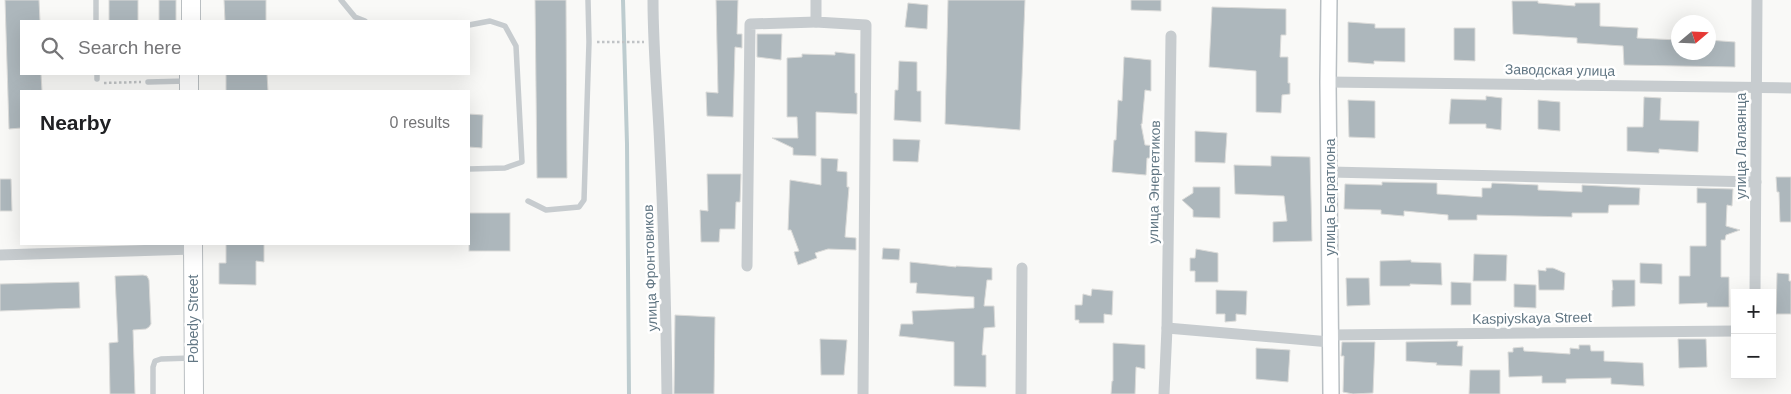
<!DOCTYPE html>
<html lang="en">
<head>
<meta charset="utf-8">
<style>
  :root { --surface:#fff; --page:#f2f2f2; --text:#202124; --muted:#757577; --line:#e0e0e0 }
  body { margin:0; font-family:Helvetica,sans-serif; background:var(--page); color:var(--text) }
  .controls { position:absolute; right:15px; bottom:15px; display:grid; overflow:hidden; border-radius:0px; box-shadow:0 5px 20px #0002 }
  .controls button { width:45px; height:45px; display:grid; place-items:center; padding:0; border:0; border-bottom:1px solid var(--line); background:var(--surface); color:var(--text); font:25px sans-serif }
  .compass { position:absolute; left:1671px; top:15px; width:45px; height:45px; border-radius:50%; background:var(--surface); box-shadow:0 5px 20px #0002; rotate:71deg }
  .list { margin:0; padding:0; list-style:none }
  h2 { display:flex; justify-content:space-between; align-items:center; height:65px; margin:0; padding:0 20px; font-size:21px }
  h2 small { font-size:16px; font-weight:400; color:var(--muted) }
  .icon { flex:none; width:28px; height:28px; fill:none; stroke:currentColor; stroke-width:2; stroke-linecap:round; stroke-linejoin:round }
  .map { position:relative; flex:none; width:1791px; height:394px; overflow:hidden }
  .search { position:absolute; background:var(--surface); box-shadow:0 5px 20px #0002; left:20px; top:20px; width:450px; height:55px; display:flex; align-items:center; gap:12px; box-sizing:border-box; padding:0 18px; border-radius:0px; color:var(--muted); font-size:19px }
  .panel { position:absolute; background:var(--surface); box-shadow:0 5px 20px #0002; left:20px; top:90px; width:450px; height:155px; border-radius:0px }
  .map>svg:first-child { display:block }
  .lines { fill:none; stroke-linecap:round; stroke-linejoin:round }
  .stream { stroke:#bdcccf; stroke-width:4 }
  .building { fill:#adb7bc; stroke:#dbdbd9 }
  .secondary-casing { stroke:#b9bfc3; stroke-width:18 }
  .primary-casing { stroke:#babfc2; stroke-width:20 }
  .path { stroke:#c0c3c5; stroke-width:2.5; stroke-dasharray:2.5 2.5; stroke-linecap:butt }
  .lane { stroke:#c7cccf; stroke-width:5.5 }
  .street { stroke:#c7cccf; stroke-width:11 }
  .secondary { stroke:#fff; stroke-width:15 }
  .primary { stroke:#fff; stroke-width:18 }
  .labels { text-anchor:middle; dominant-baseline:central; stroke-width:5; stroke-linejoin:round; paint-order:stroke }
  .street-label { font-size:14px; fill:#627784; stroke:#fff }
</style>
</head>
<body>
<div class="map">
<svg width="1791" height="394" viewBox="0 0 1791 394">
  <rect width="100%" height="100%" fill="#f9f9f7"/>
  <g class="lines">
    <path class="stream" d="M623,0L627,144L629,394"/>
  </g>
  <g class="building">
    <path d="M5,0H39L40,21H21V74H41L42,91H21V128L9,129Z"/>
    <rect x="109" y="0" width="29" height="21"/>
    <rect x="159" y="0" width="17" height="21"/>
    <path d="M224,0H266V21H225Z"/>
    <path d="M535,0H566L567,178H537Z"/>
    <path d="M716,0H738L737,34H742V48L735,47L733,117L707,116L706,92L718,93Z"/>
    <path d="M948,0H1025L1020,130L945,124Z"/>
    <path d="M1131,0H1161V11L1131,10Z"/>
    <path d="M1512,1H1538V3L1575,6V3H1600V26L1638,28L1637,38L1678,40V52H1708V40L1735,42V67L1624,65L1623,46L1577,43V38L1513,34Z"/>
    <path d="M908,3L928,5L927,29L905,27Z"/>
    <path d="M1212,7L1286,9V35H1281L1280,57H1288V83H1290V94L1282,95L1281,113L1256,112V71L1209,67Z"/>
    <path d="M1348,22L1375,24V28H1405V62L1374,61V64L1348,62Z"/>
    <path d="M1454,28H1475V61L1454,60Z"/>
    <path d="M757,34H782L781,60L757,57Z"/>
    <path d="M835,52L855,54V93H857V114L816,112V156L793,155V148L772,138H798L797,117H787V58L802,57V54L835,55Z"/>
    <path d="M1124,57L1151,60V91L1145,90L1142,124H1141L1145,145L1159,146V159L1147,158L1146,175L1112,172L1114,140H1116L1118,100L1122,101Z"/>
    <path d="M899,61L917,62V91H921V122L894,120L895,90H898Z"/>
    <path d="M226,74H267L268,91H226Z"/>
    <path d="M1486,96L1502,98L1501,130L1486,128V124H1449L1451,99L1486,100Z"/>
    <path d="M1644,97L1661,98L1660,120L1699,121L1698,152L1659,149V153L1627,151V127H1643Z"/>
    <path d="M1348,100L1375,101V138L1349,137Z"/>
    <path d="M1538,100L1560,102V131L1538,129Z"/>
    <path d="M469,114L483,115L482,148L469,147Z"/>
    <path d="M1195,131L1227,133L1225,163L1195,162Z"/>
    <path d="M893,139L920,140L918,162L893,161Z"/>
    <path d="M1271,156L1310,157L1312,241L1273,242V222L1287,221L1284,196L1235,194L1234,165L1271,166Z"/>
    <path d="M821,158L838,159L837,171L847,172V187H849L845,237L856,238V250L828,249L815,253L817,258L798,265L794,252L799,251L791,230H788L790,180L821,185Z"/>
    <path d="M707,174H741L740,202H736L735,229H720L719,242H701L700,210L708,211Z"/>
    <path d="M1776,177H1791V222H1780L1779,192H1777Z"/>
    <path d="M0,179H11L12,211H0Z"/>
    <path d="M1382,182L1437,183V194L1482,197V188H1491L1492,183L1538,185V190L1582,192V185L1640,188L1639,205H1609L1608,213H1572V217L1477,215V220H1448V215L1404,211V216L1381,214V210L1344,209L1345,184L1382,185Z"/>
    <path d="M1193,187H1220V218L1193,217V210L1182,200L1193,193Z"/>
    <path d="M1697,188L1733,189L1732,206L1727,205L1726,226L1740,230L1726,235L1725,240H1721V277H1729V307H1707V303L1679,304V276H1690V246H1706V203H1697Z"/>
    <rect x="469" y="213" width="41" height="38"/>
    <path d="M226,244H264V262L256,261V285L219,284V263H226Z"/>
    <path d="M883,248L900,249L899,260L882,259Z"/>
    <path d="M1196,249L1218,253V282H1195V271H1190V258H1195Z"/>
    <path d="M1474,254L1507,255L1506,281H1473Z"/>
    <path d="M1411,260V262L1441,263L1442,285L1410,284V286H1380V261Z"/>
    <path d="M910,262L956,267V266L992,268V280H987L984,306H994L995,327L984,328L982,355H986V387L954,386V342L899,336L901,324H913L912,311L974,308V297L916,293L917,283H910Z"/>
    <path d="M1640,263L1662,264V284L1640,283Z"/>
    <path d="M1546,268H1553L1565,273L1564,290H1539L1538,270L1546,271Z"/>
    <path d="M1777,273L1789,274V281H1791V314H1776Z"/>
    <path d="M143,275L147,276L149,280L151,324L149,327L146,329L133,330L135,394H110L109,343L118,342L115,276Z"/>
    <path d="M1346,278H1369L1370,305L1347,306Z"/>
    <path d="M1612,280H1635V306L1612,307V290H1613Z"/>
    <path d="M79,282L80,308L0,311V284Z"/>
    <path d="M1451,282L1471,283V305H1451Z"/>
    <path d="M1514,284L1536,285V308L1514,307Z"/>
    <path d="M1092,289L1113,291L1112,315L1104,314V323H1079V320H1075V305H1082L1083,294L1091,296Z"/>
    <path d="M1216,290L1247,291L1246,315L1236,314V321L1225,322V314H1216Z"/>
    <path d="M675,315L715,317L714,394H674Z"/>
    <path d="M820,339L847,340L844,375H821Z"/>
    <path d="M1678,339H1706L1707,367L1679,368Z"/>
    <path d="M1458,341L1457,346H1463L1462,366L1436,365L1437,363L1406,361V342Z"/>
    <path d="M1342,342H1375L1373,393L1353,394L1343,392L1344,356H1341Z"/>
    <path d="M1113,343L1145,345V369L1136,367L1135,394H1111L1112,381H1113Z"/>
    <path d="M1579,345H1590L1591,351H1604V361L1643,363L1644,386L1611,384V378L1566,379V383H1542V376L1509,377L1508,352H1513V348L1523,347L1524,351L1570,354V348L1579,349Z"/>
    <path d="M1256,348L1290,350L1288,382L1256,379Z"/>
    <path d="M1470,370H1500V394H1469Z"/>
  </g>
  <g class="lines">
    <g class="secondary-casing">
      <path id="secondary" d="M1329,0L1328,82L1331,394"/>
    </g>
    <g class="primary-casing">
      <g id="primary">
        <path d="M191,0V21"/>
        <path d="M189,74V91"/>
        <path d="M193,244L194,394"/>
      </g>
    </g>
    <g class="path">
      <path d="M597,42H644"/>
      <path d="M104,83L141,82"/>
    </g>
    <g class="lane">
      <path d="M96,0V21"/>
      <path d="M341,0L355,17L365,21"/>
      <path d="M469,25L490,21L505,26L516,46L522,162L505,168L469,169"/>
      <path d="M97,74V79"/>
      <path d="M148,82L187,81"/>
      <path d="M528,201L546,210L579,207L584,200L589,42L588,0"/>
      <path d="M153,394V367L155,361L161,359L191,358"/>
    </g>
    <g class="street">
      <path d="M653,0C653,51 658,101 660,151C664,232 666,313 667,394"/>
      <path d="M816,0V22L866,25L863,394"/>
      <path d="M1328,82L1791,88"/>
      <path d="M1330,172L1756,182"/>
      <path d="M0,255L193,249"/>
      <path d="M747,266L750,24L816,22"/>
      <path d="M1755,293L1757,0"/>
      <path d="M1167,328L1330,342"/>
      <path d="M1330,335L1735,331"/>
      <path d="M1021,394L1022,268"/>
      <path d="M1164,394L1167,328L1171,36"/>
    </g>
    <use href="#secondary" class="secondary"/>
    <use href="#primary" class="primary"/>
  </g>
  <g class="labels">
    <g class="street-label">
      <text transform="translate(1560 70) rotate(1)">Заводская улица</text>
      <text transform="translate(1741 146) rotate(-90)">улица Лалаянца</text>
      <text transform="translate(1154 182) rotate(-89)">улица Энергетиков</text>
      <text transform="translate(1330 197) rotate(-90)">улица Багратиона</text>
      <text transform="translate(650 268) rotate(-92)">улица Фронтовиков</text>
      <text transform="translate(1532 318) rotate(-1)">Kaspiyskaya Street</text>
      <text transform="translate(193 319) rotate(-90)">Pobedy Street</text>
    </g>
  </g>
</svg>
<div class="controls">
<button>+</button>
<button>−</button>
</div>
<svg class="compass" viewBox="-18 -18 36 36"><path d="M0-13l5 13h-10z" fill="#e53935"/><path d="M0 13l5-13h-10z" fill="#757577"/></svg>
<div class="search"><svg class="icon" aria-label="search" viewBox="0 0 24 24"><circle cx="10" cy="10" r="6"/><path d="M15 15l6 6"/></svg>Search here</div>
<section class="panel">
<h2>Nearby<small>0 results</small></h2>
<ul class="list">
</ul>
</section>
</div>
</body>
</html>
